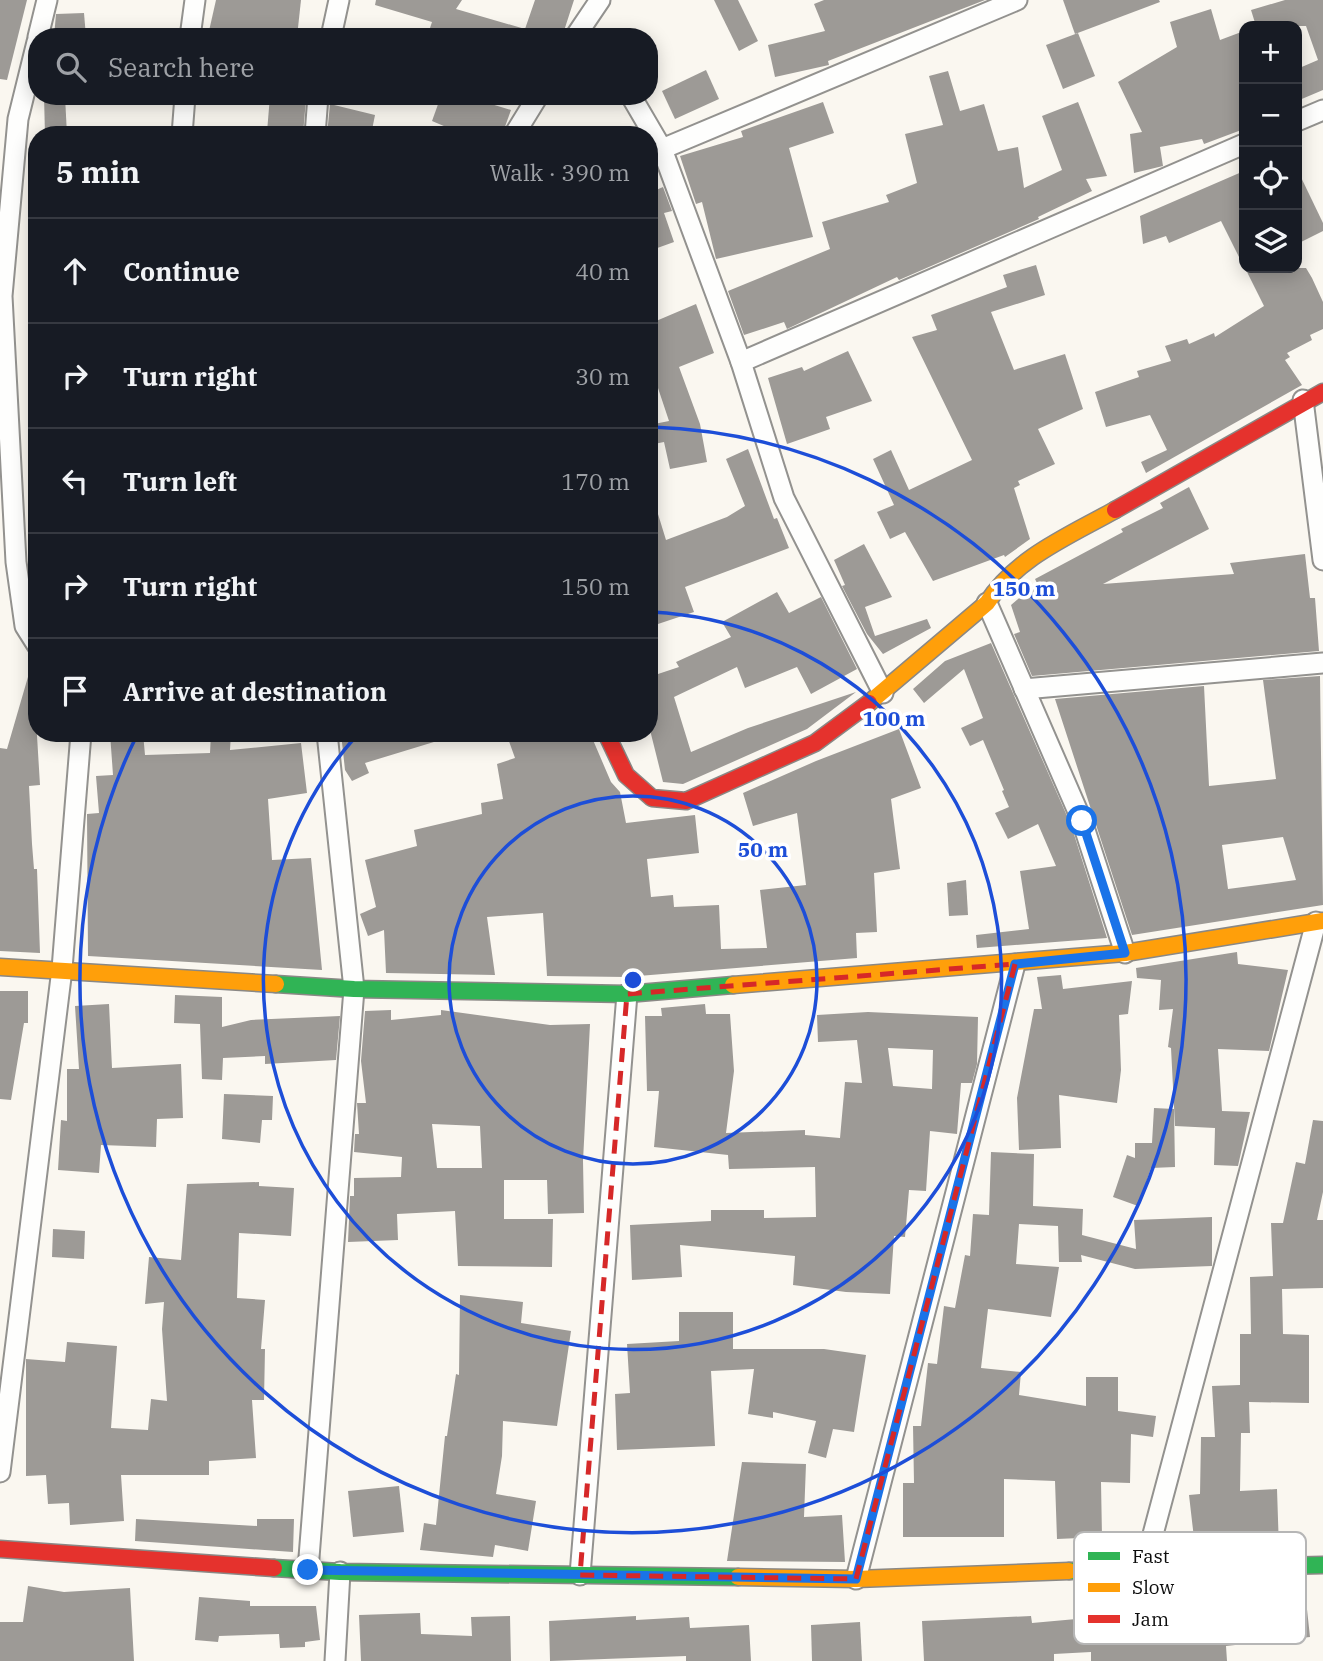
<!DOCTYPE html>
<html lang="en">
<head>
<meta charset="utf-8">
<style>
  :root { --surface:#171b24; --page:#20242c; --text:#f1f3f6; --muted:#9ea1a6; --line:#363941 }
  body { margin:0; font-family:"IBM Plex Serif",serif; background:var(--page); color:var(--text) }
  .controls { position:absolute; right:21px; top:21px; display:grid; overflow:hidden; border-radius:14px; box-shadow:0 4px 18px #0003 }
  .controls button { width:63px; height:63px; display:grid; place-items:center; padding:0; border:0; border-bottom:2px solid var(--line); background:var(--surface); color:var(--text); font:35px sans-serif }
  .stop { position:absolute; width:21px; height:21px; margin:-16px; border:5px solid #1a73e8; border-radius:50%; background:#fff }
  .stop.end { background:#1a73e8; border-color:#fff; box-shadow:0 2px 7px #0008 }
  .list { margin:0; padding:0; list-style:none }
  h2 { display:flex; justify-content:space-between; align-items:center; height:91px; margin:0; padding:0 28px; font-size:30px }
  h2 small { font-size:23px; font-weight:400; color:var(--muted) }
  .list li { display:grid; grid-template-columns:46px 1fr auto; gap:21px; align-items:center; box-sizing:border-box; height:105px; padding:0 28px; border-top:2px solid var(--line) }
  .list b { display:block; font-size:26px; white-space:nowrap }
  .list em { font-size:23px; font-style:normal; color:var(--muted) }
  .icon { flex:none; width:38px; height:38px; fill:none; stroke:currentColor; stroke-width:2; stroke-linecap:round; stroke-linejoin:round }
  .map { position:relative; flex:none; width:1323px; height:1661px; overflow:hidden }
  .search { position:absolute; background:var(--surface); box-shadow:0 4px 18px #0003; left:28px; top:28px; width:630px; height:77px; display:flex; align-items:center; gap:18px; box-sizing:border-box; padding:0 24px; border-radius:28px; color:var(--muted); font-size:26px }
  .panel { position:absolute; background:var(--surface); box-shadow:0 4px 18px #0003; left:28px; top:126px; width:630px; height:616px; border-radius:28px }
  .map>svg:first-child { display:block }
  .building { fill:#9d9a96; fill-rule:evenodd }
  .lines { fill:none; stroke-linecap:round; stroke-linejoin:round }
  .street-casing { stroke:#93928f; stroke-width:23 }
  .fast-casing { stroke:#8a8885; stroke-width:19 }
  .slow-casing { stroke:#8a8885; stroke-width:19 }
  .jam-casing { stroke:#8a8885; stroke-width:19 }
  .street { stroke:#fefefd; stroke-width:19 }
  .fast { stroke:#30b455; stroke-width:16 }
  .slow { stroke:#ff9f0a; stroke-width:16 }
  .jam { stroke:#e5322d; stroke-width:16 }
  .route { stroke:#1a73e8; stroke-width:9 }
  .marked { fill:none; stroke:#d62828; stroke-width:5; stroke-dasharray:14 9; stroke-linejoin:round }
  .ring { fill:none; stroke:#1d4ed8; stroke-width:3.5 }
  .key { fill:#fff; stroke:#b6b6b6; stroke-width:2 }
  .key-label { font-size:19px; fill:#0c0c0c }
  .centre { fill:#1d4ed8; stroke:#fff; stroke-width:3.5 }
  .ring-label { font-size:21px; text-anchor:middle; font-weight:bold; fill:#1d4ed8; stroke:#fff; stroke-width:7; stroke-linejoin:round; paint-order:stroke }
</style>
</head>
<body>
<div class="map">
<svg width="1323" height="1661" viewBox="0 0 1323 1661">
  <rect width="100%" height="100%" fill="#faf7f0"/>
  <g class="building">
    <path d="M0,0H27L7,80L0,79Z"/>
    <path d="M216,0H301L297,37H233L209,31Z"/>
    <path d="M376,0H462L456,9L525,29L535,0H574L562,37H427L432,22L375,5Z"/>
    <path d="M714,0H738L758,41L739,51Z"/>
    <path d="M824,0H985L828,61L829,65L775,77L768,45L825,31L814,4Z"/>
    <path d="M1063,0H1159L1160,2L1075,34Z"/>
    <path d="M1285,0H1323V90L1297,101V69L1318,60L1306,26H1256L1251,10Z"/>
    <path d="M1211,9L1220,40L1244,31V129L1204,144L1202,139L1160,147L1163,166L1134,173L1130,134L1142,132L1118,82L1177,47L1170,22Z"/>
    <path d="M84,13L86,37H54L56,14Z"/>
    <path d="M1078,33L1095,76L1063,89L1046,45Z"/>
    <path d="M706,70L719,99L675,119L662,91Z"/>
    <path d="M948,71L960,111L984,104L998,151L1018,147L1024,188L1062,170L1042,116L1078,102L1107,176L1086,179L1092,191L1038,217L1039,219L899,280L897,277L787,329L784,322L744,335L728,291L830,249L822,222L889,202L886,195L917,183L905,134L943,125L929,76Z"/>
    <path d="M44,96H65L67,135H45Z"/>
    <path d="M270,96L306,99L303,134L267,132Z"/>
    <path d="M441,96H465L511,110L502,135H465L432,121Z"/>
    <path d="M823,102L834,133L789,148L813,237L716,259L702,202L696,204L680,156L743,137L741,131Z"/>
    <path d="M330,104L375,115L371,135H327Z"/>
    <path d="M1297,169L1323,223V231L1297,244Z"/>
    <path d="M1244,171V267L1221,221L1169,243L1166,236L1143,244L1140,216Z"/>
    <path d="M652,179L656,190L663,187L672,211L664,213L674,242L649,251V180Z"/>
    <path d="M1036,265L1045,295L991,312L1014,370L1065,354L1083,409L1038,429L1055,464L1018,481L1020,485L1014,488L1030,539L1005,557L1004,555L933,581L905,532L890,539L877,512L894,505L873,459L891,450L909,490L972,460L912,337L937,330L931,315L1007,287L1003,275Z"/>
    <path d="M1245,268H1306L1312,278L1323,302V329L1310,335L1312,340L1287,353L1290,357L1285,360L1302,385L1146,473L1141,462L1167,450L1150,415L1106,427L1095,392L1139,377L1137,371L1171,361L1165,346L1187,339L1189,344L1214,333L1215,337L1264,306Z"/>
    <path d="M696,304L714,353L679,367L700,424L707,462L670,469L664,442L649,445V425L669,421L654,376H649V324Z"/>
    <path d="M848,351L872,401L826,417L830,429L787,444L768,378L802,367L804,371Z"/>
    <path d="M748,449L774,519L777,518L789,548L685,587L694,612L649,627V501H654L666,540L727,517L745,506L726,459Z"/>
    <path d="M1189,487L1209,529L1103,584L1234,574L1230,563L1305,554L1310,598H1315L1319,651L1032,676L1014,634L1020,632L1011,605L1037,583L1035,579L1123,532L1121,529L1163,508L1160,503Z"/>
    <path d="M864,544L892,597L865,607L875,636L927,619L931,628L883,654L867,634L842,586L845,585L834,560Z"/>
    <path d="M777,592L789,613L821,597L857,669L811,694L797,667L745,688L737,667L674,697L691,752L748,728L856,692L807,729L683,784L663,782L649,726V677L679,667L676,662L731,637L722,622Z"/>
    <path d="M991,643L1071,825L1107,938L977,948L976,935L1029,929L1020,871L1056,866L1038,824L1008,839L995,813L1009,807L1002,791L1004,790L983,740L970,746L961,728L983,718L964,669L924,703L913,689L945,661Z"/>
    <path d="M30,670H33L40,785L29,786L32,844L34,869H37L40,953L0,951V748L7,749Z"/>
    <path d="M1320,676L1323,905L1132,935L1055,699L1204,686L1209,786L1276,779L1263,680ZM1283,837L1296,880L1228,889L1222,845Z"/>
    <path d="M899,729L921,788L891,799L900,869L874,873L877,932L856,933L857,958L626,977L547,976L543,913L487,917L495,975L386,973L384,930L368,936L360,914L376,907L365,860L417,846L414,830L482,814L481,803L503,799L497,764L515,758L506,733H590L611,782L620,792L626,823L695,815L699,853L647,859L651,897L673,895L674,907L719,905L721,949L767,948L760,890L806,885L797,813L753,826L743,793L816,761Z"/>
    <path d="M110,733H143L145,755L210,753L211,733H231L230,750L301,743L307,793L268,799L272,860L311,858L322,970L88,956L87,814L99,813L96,776L113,775Z"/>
    <path d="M341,733H446L447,738L365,763L369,773L352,781L345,770Z"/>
    <path d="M966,880L968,915L949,916L947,883Z"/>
    <path d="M1237,952L1238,964L1288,970L1269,1051L1218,1049L1222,1111L1250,1112L1238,1166L1214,1165L1215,1128L1175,1126L1171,1048L1168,1047L1173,1009L1159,1010L1161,980L1137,978L1136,968Z"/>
    <path d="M1061,975L1063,989L1132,981L1128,1014L1119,1015L1121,1070L1117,1103L1059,1095L1061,1148L1019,1150L1017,1098L1034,1009H1042L1037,977Z"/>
    <path d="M0,991H28V1023H24L11,1100L0,1099Z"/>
    <path d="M175,995L222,997V1027L251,1020L340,1016L336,1060L265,1064V1056L223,1058L222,1080L202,1079L200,1024L174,1023Z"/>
    <path d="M109,1004L112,1068L181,1064L183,1118L157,1119L156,1147L101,1145L99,1173L58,1170L61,1120L67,1121V1069H79L75,1006Z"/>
    <path d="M705,1004L706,1014H730L734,1071L726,1133L805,1130V1135L840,1138L845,1082L862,1083L857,1040L818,1042L817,1015L868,1012L978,1017L977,1064L972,1083H961L957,1134L930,1131L926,1191L909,1190L905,1237L894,1236L890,1294L846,1292L793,1285L795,1256L680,1245L682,1277L632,1280L630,1225L711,1221V1210H764V1218L816,1217L815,1167L729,1169L728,1155L654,1147L659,1091H647L645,1016H662L661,1008ZM888,1048L933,1050L932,1089L893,1086Z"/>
    <path d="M391,1010V1020L441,1015V1010L550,1025L590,1024L583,1161L584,1213L548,1214L547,1180H504V1219H553L552,1267L458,1266L455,1211L397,1214L398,1240L348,1242L350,1196H354V1178L401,1177L402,1157L354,1152L355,1134H359L357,1103H366L361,1061L365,1011ZM432,1124L480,1126L482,1168H437Z"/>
    <path d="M224,1094L273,1096L272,1120H262L260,1143L222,1139Z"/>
    <path d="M1154,1108L1174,1109L1175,1167L1151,1168L1138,1206L1113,1197L1127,1155L1135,1158V1143H1152Z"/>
    <path d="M1313,1120L1323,1121V1192L1317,1220H1323V1288L1282,1289L1283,1334L1309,1335V1403L1249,1402L1250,1433H1241L1240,1491L1277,1489L1279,1549L1212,1550V1546L1195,1547L1189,1495L1200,1494L1201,1437H1215L1212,1386L1240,1385V1334H1251L1250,1277L1273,1276L1271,1223H1283L1296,1162L1305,1164Z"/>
    <path d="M991,1152L1034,1154L1033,1206L1083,1209L1082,1235L1136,1249L1134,1220L1212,1217V1266L1185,1267L1135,1269L1081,1255L1082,1262H1059L1058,1226L1019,1224L1016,1264L1059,1267L1051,1317L988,1309L981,1368L1021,1372L1019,1395L1086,1406V1377H1118V1411L1156,1416L1153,1437L1131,1434L1130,1483L1101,1482L1102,1537L1057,1539L1055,1481L1004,1479V1537H903V1483H914L913,1426H921L928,1363L937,1364L944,1306L955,1308L965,1255L970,1256L973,1214L989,1215Z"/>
    <path d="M259,1182V1186L294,1188L291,1236L239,1233L237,1298L265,1300L261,1349H265L264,1400H252L256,1458L209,1461V1475H121L124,1521L70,1525L69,1503L48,1504L46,1475L26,1476V1359L65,1362L67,1342L117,1346L111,1428L148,1430L151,1399L167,1401L162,1329L164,1302L145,1304L149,1257L181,1260L187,1184Z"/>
    <path d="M53,1229L85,1231L84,1259L52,1257Z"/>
    <path d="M460,1295L523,1302L521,1323L571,1331L557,1426L503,1421L502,1456L496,1494L536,1501L528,1551L495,1545L493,1557L420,1550L424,1523L436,1525L445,1436H447L456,1374L459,1375Z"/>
    <path d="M679,1312H733V1349H824L866,1355L854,1432L833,1429L826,1458L808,1453L816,1421L773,1412V1418L748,1414L754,1369L711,1371L715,1446L617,1450L615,1394L630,1393L627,1344L679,1341Z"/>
    <path d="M742,1462L806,1464L804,1517L842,1515L845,1562L727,1561Z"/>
    <path d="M399,1486L404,1532L353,1537L348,1491Z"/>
    <path d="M136,1519L257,1526V1519H294L293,1552L135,1541Z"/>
    <path d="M28,1586L64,1592L130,1588L134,1661H0V1622H23Z"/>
    <path d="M199,1597L250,1601V1606H316L320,1640L305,1642V1647L280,1648L279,1634L219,1636L218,1642L195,1640Z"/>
    <path d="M1306,1600L1310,1637L1226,1646L1227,1661H1091V1652L1054,1654V1661H924L922,1621L1031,1616L1032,1623L1165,1611L1166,1626L1204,1629L1202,1612Z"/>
    <path d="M420,1613L421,1634L472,1636L471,1617L510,1616L511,1661H361L359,1615Z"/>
    <path d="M636,1616V1620L689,1617L690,1628L749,1625L751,1661H686V1656L550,1661L549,1621Z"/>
    <path d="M860,1622L862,1661H812L811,1625Z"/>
  </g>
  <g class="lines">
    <g class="street-casing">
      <g id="street">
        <path d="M38,37L47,0"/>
        <path d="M190,37L195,0"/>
        <path d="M331,37L339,0"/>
        <path d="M575,37L600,0"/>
        <path d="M37,42L18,119L2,296L16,562L25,626L37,645"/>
        <path d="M631,96L662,149L741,362L784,498L883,693"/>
        <path d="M1297,121L1323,110"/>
        <path d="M182,135L185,96"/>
        <path d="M315,135L318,96"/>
        <path d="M514,135L538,96"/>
        <path d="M662,149L1017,0"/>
        <path d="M741,362L1244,144"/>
        <path d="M1303,400L1323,560"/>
        <path d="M987,603L1082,821L1125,953"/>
        <path d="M1024,689L1323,663"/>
        <path d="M0,1472L62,969L81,733"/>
        <path d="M1144,1568L1316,922"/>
        <path d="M308,1570L354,989L327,733"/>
        <path d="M580,1575L627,994"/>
        <path d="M856,1579L1015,964"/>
        <path d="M335,1661L340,1572"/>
      </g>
    </g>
    <g class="fast-casing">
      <g id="fast">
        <path d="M276,984L354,989L627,994L733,985"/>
        <path d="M274,1568L340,1572L738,1577"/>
        <path d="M1069,1571L1323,1565"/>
      </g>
    </g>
    <g class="slow-casing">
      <g id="slow">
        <path d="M869,703L987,603C1017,557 1069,536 1115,510"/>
        <path d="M0,967L276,984"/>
        <path d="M733,985L1125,953L1323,921"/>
        <path d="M738,1577L856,1579L1069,1571"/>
      </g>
    </g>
    <g class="jam-casing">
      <g id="jam">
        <path d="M1115,510L1323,392"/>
        <path d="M606,733L626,775L652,798L686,801L815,743L869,703"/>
        <path d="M0,1549L274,1568"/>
      </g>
    </g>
    <use href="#street" class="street"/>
    <use href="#fast" class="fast"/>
    <use href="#slow" class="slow"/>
    <use href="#jam" class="jam"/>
  </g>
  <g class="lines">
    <path class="route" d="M308,1570L856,1579L1015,964L1125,953L1082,821"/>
  </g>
  <path class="marked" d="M1015,964L856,1579L580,1575L627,994Z"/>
  <g class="ring">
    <circle cx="633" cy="980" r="184"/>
    <path d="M652 612A369 369 0 1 1 357 735"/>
    <path d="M652 427A553 553 0 1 1 138 733"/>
  </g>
  <rect x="1074" y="1532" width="232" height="112" rx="10" class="key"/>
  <rect x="1088" y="1552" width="32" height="8" fill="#30b455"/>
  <rect x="1088" y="1583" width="32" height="9" fill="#ff9f0a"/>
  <rect x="1088" y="1615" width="32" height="8" fill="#e5322d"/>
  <g class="key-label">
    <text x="1132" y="1563">Fast</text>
    <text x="1132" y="1594">Slow</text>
    <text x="1132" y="1626">Jam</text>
  </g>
  <circle cx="633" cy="980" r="10" class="centre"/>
  <g class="ring-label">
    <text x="1024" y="596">150 m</text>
    <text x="894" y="726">100 m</text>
    <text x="763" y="857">50 m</text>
  </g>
</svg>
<div class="controls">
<button>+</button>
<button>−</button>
<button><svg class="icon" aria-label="locate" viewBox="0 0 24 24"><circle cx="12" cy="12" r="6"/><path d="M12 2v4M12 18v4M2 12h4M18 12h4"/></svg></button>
<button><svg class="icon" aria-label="layers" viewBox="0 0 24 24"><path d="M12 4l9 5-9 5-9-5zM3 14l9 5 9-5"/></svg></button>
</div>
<div class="stop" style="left:1082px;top:821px"></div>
<div class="stop end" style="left:308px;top:1570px"></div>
<div class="search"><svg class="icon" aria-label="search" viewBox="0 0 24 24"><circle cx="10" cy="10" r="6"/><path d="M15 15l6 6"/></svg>Search here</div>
<section class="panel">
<h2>5 min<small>Walk · 390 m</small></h2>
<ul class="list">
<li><svg class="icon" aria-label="ahead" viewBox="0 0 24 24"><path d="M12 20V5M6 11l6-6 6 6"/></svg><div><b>Continue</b></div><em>40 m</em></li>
<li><svg class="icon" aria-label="right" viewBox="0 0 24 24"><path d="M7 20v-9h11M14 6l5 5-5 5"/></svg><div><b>Turn right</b></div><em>30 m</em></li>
<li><svg class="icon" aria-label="left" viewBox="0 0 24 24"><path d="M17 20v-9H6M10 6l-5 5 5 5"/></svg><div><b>Turn left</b></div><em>170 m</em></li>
<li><svg class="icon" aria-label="right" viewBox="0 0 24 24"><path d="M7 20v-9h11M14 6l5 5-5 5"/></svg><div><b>Turn right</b></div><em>150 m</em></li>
<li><svg class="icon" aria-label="arrive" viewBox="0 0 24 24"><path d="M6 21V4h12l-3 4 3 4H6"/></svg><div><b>Arrive at destination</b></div></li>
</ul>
</section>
</div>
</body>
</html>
